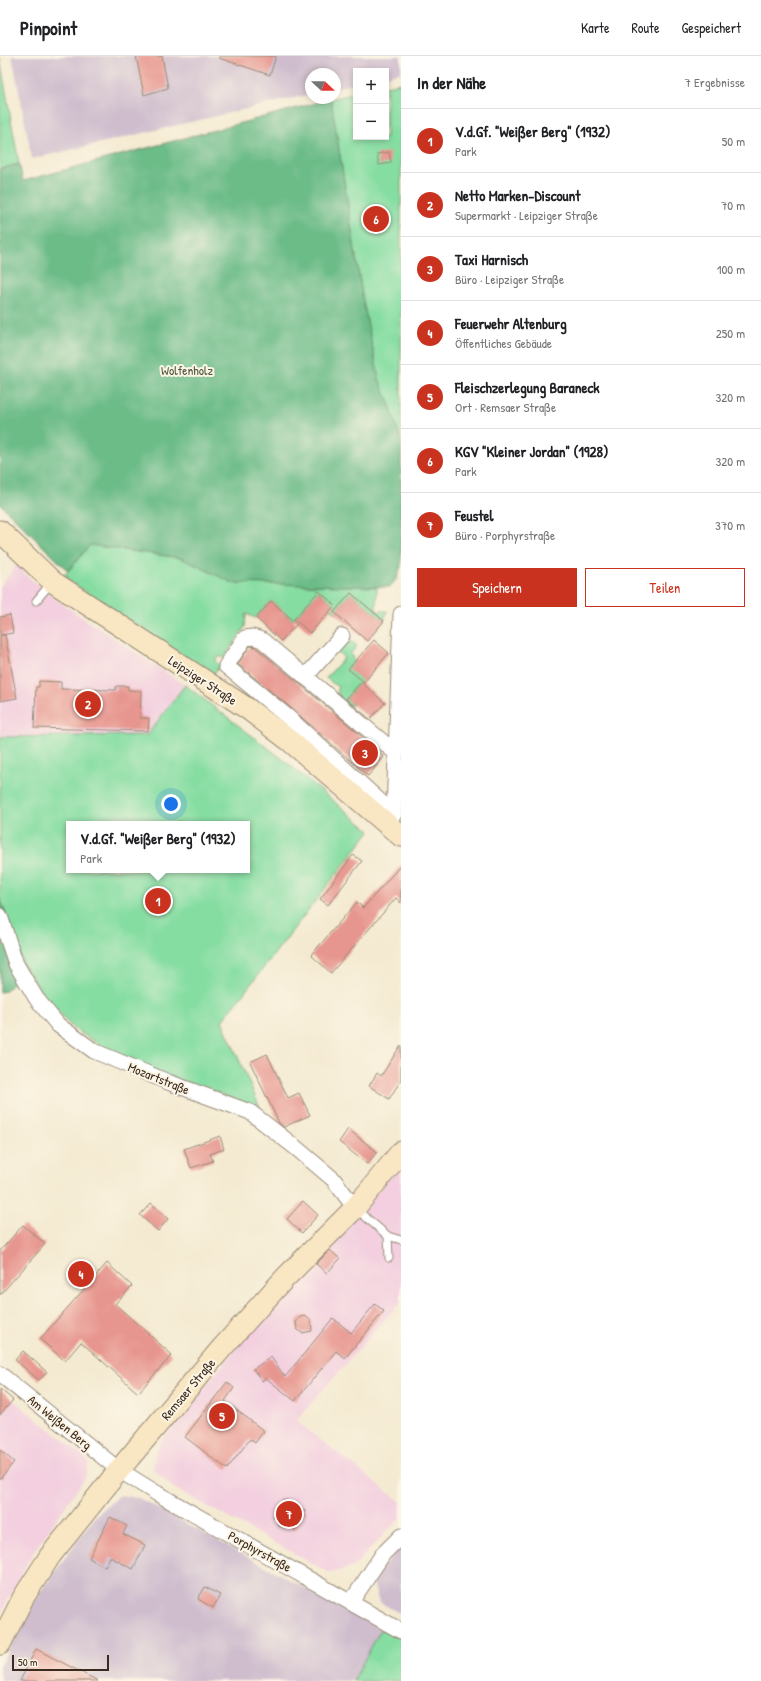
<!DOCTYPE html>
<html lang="de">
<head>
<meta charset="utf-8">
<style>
  :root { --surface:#fff; --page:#f2f2f2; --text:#202124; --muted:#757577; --line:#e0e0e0; --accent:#c8321e }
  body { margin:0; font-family:"Patrick Hand",sans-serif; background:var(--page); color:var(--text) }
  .controls { position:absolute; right:12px; top:12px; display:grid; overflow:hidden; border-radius:0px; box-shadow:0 2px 6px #0003 }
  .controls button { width:36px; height:36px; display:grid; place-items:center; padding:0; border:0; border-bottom:1px solid var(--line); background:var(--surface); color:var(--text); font:20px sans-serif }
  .compass { position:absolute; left:305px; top:12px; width:36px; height:36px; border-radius:50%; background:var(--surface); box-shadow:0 2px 6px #0003; rotate:112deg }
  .scale { position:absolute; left:12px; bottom:10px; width:97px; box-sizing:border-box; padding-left:4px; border:2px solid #3b2a1e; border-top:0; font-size:11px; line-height:14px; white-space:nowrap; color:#3b2a1e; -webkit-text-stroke:3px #fcf5e5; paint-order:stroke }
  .you { position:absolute; left:171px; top:748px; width:14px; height:14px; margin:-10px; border:3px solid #fff; border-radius:50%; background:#1a73e8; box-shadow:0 0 0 6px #1a73e833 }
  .badge { display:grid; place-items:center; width:26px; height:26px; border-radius:50%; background:var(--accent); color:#fff; font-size:13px; font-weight:700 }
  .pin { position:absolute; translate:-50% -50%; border:2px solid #fff; box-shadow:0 1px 4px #0006 }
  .popup { position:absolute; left:66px; top:765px; width:184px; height:52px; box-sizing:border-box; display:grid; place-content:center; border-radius:0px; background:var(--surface); filter:drop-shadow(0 1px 3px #0005); font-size:13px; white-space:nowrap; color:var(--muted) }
  .popup b { font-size:15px; color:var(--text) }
  .popup::after { content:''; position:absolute; left:50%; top:100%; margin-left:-8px; border:8px solid transparent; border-top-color:var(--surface) }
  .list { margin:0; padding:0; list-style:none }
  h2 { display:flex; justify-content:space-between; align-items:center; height:52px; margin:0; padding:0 16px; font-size:17px }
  h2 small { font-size:13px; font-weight:400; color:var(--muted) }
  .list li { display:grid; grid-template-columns:26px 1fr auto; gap:12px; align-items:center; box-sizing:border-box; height:64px; padding:0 16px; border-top:1px solid var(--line) }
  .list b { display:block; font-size:15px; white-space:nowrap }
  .list p { margin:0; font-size:13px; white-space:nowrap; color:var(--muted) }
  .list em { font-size:13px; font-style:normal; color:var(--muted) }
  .actions { display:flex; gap:8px; padding:12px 16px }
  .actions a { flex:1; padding:9px 0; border:1px solid var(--accent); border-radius:0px; text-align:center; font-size:14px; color:var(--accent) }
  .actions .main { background:var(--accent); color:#fff }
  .map { position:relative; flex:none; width:401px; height:1625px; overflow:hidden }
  header { display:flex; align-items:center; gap:24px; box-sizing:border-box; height:56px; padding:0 20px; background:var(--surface); border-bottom:1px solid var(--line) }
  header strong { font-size:19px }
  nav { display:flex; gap:22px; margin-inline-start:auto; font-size:14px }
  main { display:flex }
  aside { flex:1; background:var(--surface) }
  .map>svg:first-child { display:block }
  .built { fill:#f3cfdf }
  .industrial { fill:#cfbdce }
  .green { fill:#85dda2; stroke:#608460; fill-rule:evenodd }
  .forest { fill:#6cbc88; stroke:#547353 }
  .building { fill:#e7968f }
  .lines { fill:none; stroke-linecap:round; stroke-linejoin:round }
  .lane-casing { stroke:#988a78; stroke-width:9 }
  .street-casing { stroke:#988a78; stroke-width:17 }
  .secondary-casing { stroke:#988a78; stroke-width:23 }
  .lane { stroke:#fff; stroke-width:7 }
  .street { stroke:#fff; stroke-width:15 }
  .secondary { stroke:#f9e7c3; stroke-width:21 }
  .labels { text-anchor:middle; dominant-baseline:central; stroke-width:4; stroke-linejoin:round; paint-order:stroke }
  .park-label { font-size:13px; fill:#4e573f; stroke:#fcf5e5 }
  .street-label { font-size:13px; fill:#3b2a1e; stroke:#fcf5e5 }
</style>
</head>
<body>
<header>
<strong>Pinpoint</strong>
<nav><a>Karte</a><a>Route</a><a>Gespeichert</a></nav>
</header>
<main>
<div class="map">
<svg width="401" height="1625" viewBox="0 0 401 1625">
  <rect width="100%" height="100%" fill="#fcf5e5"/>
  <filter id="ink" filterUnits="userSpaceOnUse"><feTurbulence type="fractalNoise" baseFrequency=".025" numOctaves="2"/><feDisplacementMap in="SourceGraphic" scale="8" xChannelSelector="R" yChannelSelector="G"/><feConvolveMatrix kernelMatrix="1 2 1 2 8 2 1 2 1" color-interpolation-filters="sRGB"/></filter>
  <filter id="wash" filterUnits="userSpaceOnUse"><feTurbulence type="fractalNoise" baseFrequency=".012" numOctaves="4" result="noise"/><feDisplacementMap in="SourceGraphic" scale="16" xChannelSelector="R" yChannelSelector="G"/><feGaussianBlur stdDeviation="0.9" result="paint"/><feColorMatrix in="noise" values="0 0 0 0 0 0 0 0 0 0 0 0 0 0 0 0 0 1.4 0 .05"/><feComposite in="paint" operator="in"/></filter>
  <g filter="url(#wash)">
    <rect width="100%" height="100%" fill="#f4ead1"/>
    <g class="built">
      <path d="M18,507L26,519L66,551L185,629L147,679L0,681V531Z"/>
      <path d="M401,1109V1245L296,1365L401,1446V1461L353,1511L330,1517L174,1432L153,1413L156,1395L164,1381L257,1267Z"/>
      <path d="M0,1334L85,1401L89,1407L85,1422L34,1495L0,1559Z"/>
    </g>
    <g class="industrial">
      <path d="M12,0H401V16L386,20V15H356V27L335,32V18H311V38L32,103Z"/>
      <path d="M119,1439L139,1442L381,1573L353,1625H0V1610L17,1575L40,1536L93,1463Z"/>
      <path d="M401,1490V1558L381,1547L377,1541L373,1526L380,1514Z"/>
    </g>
    <g class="green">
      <path d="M0,3L19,108L0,113Z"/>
      <path d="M401,27V386L391,352L379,323L363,245L331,43L356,37V81H386V30Z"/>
      <path d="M90,489L181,502L233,527L377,531L376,555H387L384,565L351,537L334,556L331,554L335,549L319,535L293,564L271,545L256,562L246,558L245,571L224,602L218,600L215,605L220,610L213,619L63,521Z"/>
      <path d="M346,585H351L357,590L351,597L354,607L349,613L362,624L346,643L353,649L348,650L338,640V631L326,622L344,602L337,595Z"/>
      <path d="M185,629L280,701L370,775L222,965L262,1056L226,1040L149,1013L103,991L73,972L47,944L25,912L0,842V681L147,679ZM69,768H247V814H69Z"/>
      <path d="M381,1573L401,1582V1625H353Z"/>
    </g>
    <g class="forest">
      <path d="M331,43L363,245L379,323L391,352L401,386V510L397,522L390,531L233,527L181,502L90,489L68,515L0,448V113L19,108L23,125Z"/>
      <path d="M0,842L25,912L6,935L0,936Z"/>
    </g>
    <g id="blocks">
      <g class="building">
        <path d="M136,0H162L168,32L144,39Z"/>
        <path d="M219,0H276L270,19L219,2Z"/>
        <path d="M389,96L391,107L379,109L377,98Z"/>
        <path d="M319,535L335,549L310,577L294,563Z"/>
        <path d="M351,537L384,565L367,585L334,556Z"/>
        <path d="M271,545L297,568L281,585L256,562Z"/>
        <path d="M10,559L13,577L1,579H5L17,642L0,645V561Z"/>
        <path d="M374,584L389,597L364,626L348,613Z"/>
        <path d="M250,590L255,591L289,619L358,677L384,701L368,720L291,652L238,608Z"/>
        <path d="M39,625L61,626V633L116,634V630H128V634L141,635L140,662H149L148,675L34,672L36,631H39Z"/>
        <path d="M361,626L385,647L370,663L346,643Z"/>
        <path d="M353,799L362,805L328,849L320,843Z"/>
        <path d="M401,809V847L396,842L331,917L311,899L357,846L363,852Z"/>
        <path d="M401,989V1024L389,1043L369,1030L377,1017L381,1020Z"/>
        <path d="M267,998L288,1042L299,1037L310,1059L284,1071L279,1067L250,1006Z"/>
        <path d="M348,1073L377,1096L367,1108L339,1086Z"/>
        <path d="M220,1080L224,1093L210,1098L213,1105L191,1112L184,1093Z"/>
        <path d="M303,1145L318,1159L302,1177L287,1163Z"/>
        <path d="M151,1147L168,1163L158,1175L140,1159Z"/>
        <path d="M23,1169L45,1188L0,1239V1195Z"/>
        <path d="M330,1194L340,1203L327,1217L316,1208Z"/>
        <path d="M107,1207L132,1230L115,1248L172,1299L138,1337L81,1286L65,1305L40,1283Z"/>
        <path d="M375,1248L384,1255L345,1302L336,1295L295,1345L266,1322L262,1325L253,1313L271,1301L285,1321L333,1262L351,1277Z"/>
        <path d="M305,1260L311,1264L312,1275L302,1277L297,1273L296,1266L300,1261Z"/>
        <path d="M23,1295L47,1316L39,1324L15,1304Z"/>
        <path d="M227,1326L234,1332L225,1345L264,1375L255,1387L250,1383L227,1413L185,1381Z"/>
        <path d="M0,1333L13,1344L0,1359Z"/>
        <path d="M0,1394L14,1406L0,1423Z"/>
        <path d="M283,1443L305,1455L295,1473L290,1470L282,1471L279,1470L278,1464L273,1461Z"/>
        <path d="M110,1461L127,1470L123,1478L145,1489L133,1513L110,1501L105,1511L89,1502Z"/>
        <path d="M205,1531L220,1539L213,1552L198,1543Z"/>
        <path d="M36,1593L98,1625H20Z"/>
      </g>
    </g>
  </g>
  <g filter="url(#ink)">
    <use href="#blocks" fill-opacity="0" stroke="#988a78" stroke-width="1"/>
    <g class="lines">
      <g class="lane-casing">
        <g id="lane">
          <path d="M36,545L51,527"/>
          <path d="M356,1153L388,1180L401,1184"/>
          <path d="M388,1180L389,1202"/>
        </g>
      </g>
      <g class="street-casing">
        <g id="street">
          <path d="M305,621L342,580"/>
          <path d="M394,758L289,662L226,610L245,582L253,581L262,584L396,697"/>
          <path d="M391,762L394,758L401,558"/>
          <path d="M0,860L16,908L36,942L58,969L94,995L168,1026L250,1056L295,1091L333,1123L355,1152"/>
          <path d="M0,1318L119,1414L158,1438L401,1575"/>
          <path d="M351,1546L383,1498L401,1480"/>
        </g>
      </g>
      <g class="secondary-casing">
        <g id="secondary">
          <path d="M0,475L53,526L248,653L290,685L401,780"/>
          <path d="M0,1588L23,1542L50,1500L119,1414L221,1293L285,1222L355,1152L401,1096"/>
        </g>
      </g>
      <use href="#lane" class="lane"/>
      <use href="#street" class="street"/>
      <use href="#secondary" class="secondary"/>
    </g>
  </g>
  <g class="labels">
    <g class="park-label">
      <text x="187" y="314">Wolfenholz</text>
    </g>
    <g class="street-label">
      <text transform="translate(203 624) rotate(33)">Leipziger Straße</text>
      <text transform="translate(159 1022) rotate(22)">Mozartstraße</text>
      <text transform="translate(188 1333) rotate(-50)">Remsaer Straße</text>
      <text transform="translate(60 1366) rotate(39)">Am Weißen Berg</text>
      <text transform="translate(260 1495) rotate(29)">Porphyrstraße</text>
    </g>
  </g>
</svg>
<div class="controls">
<button>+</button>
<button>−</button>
</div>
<svg class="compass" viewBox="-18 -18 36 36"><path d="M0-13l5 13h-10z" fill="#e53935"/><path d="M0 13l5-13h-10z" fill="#757577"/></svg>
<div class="scale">50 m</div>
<div class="you"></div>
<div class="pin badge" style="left:158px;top:845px">1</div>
<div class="popup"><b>V.d.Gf. &quot;Weißer Berg&quot; (1932)</b>Park</div>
<div class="pin badge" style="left:88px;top:648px">2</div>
<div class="pin badge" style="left:365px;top:697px">3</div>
<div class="pin badge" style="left:81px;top:1218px">4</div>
<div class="pin badge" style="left:222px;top:1360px">5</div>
<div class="pin badge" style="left:376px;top:163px">6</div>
<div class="pin badge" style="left:289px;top:1458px">7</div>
</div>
<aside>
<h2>In der Nähe<small>7 Ergebnisse</small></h2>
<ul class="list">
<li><span class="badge">1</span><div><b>V.d.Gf. &quot;Weißer Berg&quot; (1932)</b><p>Park</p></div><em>50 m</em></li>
<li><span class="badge">2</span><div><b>Netto Marken-Discount</b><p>Supermarkt · Leipziger Straße</p></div><em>70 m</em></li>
<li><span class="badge">3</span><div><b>Taxi Harnisch</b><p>Büro · Leipziger Straße</p></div><em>100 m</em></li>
<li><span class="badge">4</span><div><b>Feuerwehr Altenburg</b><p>Öffentliches Gebäude</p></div><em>250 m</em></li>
<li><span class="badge">5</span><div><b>Fleischzerlegung Baraneck</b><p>Ort · Remsaer Straße</p></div><em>320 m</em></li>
<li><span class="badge">6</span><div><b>KGV &quot;Kleiner Jordan&quot; (1928)</b><p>Park</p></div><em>320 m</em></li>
<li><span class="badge">7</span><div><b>Feustel</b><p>Büro · Porphyrstraße</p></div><em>370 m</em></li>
</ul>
<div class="actions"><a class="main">Speichern</a><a>Teilen</a></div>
</aside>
</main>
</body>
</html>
